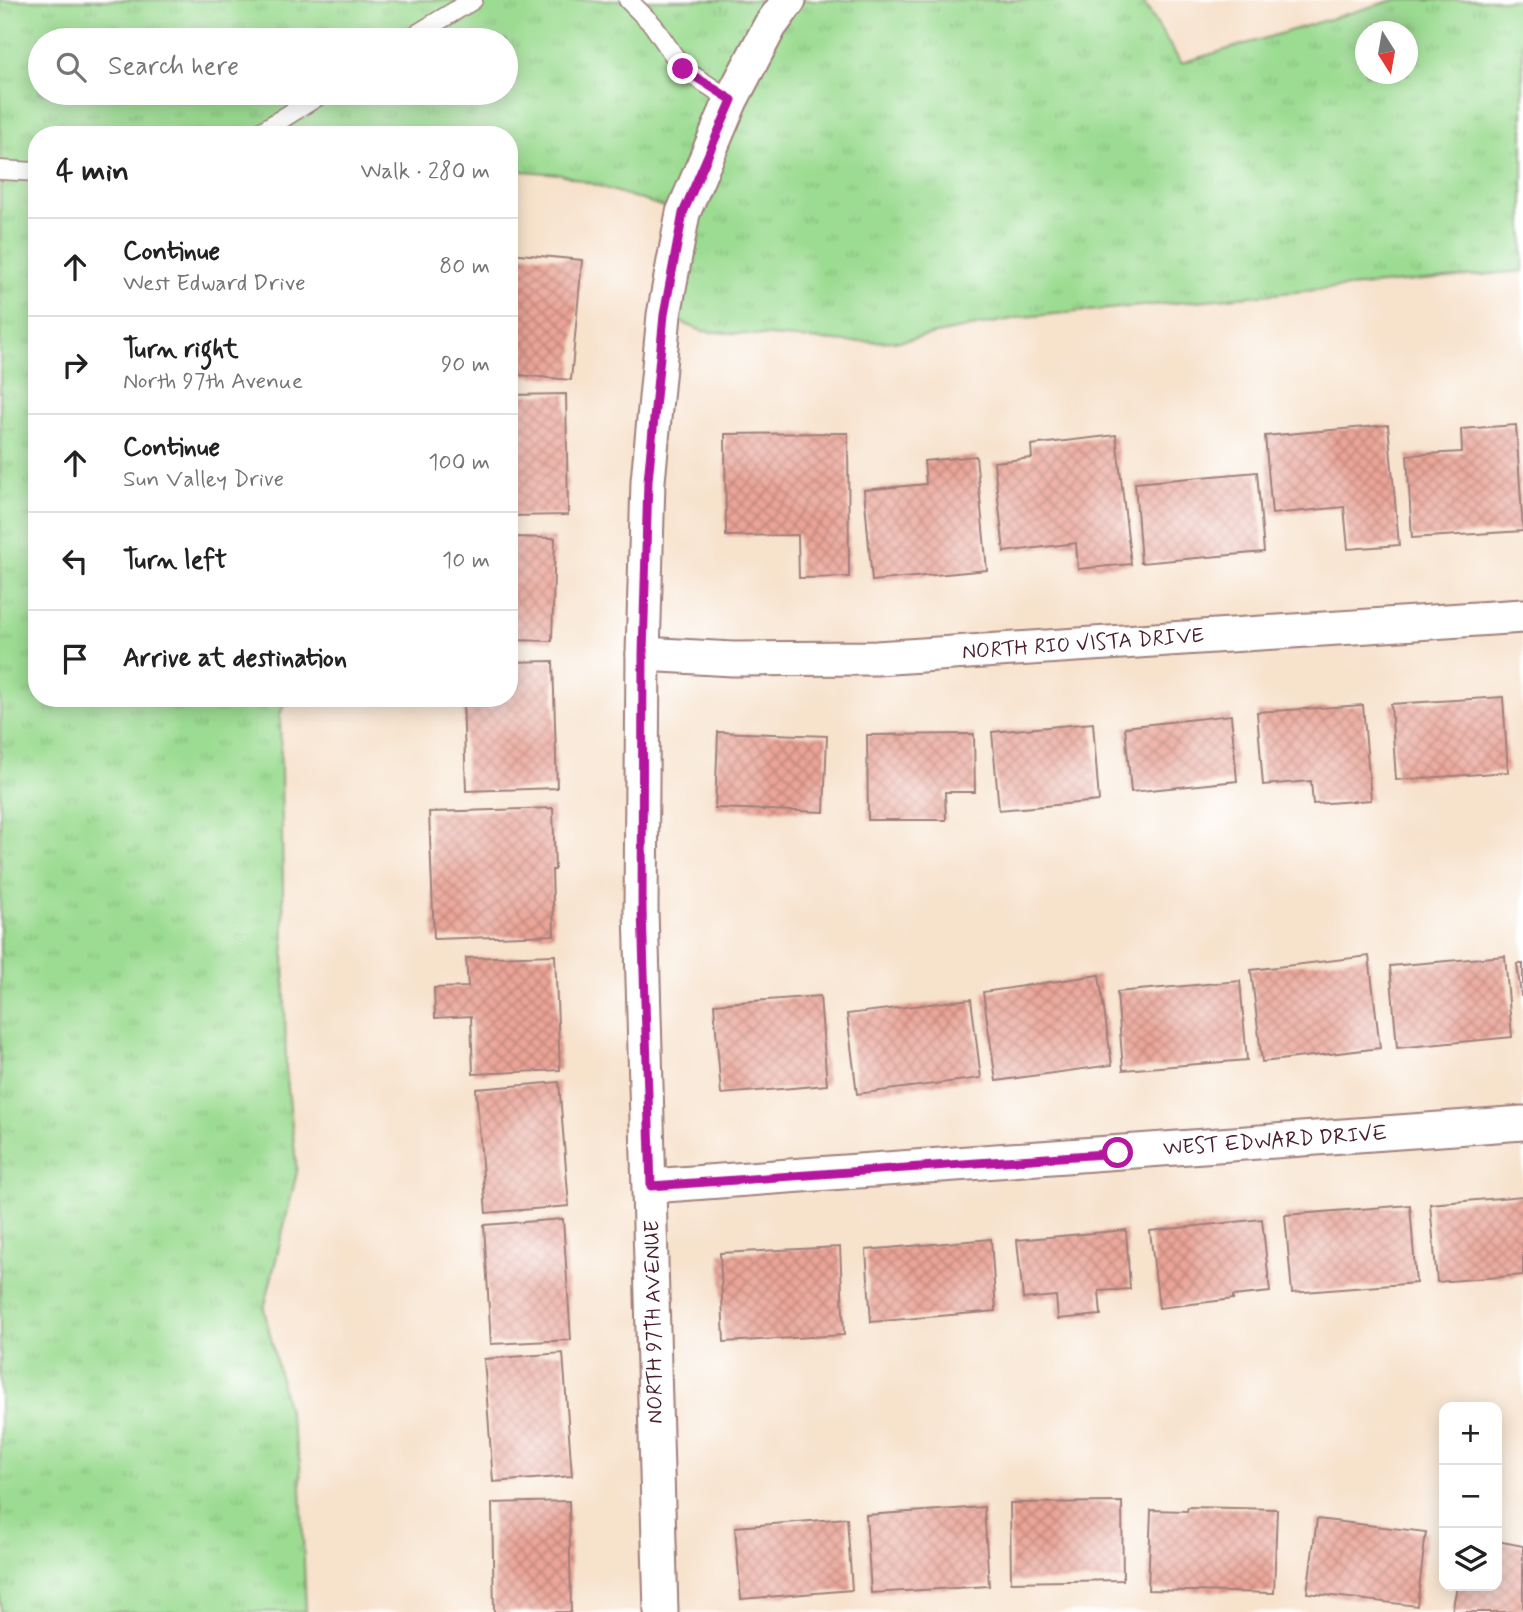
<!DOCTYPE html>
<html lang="en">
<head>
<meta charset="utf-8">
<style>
  :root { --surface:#fff; --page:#f6f6f6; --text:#222; --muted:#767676; --line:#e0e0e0 }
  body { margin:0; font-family:Mynerve,sans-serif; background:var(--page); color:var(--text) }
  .controls { position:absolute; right:21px; bottom:21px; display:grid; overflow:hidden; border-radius:14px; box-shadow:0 4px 18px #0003 }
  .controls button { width:63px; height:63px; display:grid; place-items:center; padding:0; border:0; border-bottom:2px solid var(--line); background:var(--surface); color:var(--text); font:35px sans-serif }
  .compass { position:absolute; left:1355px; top:21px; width:63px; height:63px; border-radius:50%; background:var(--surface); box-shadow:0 4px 18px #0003; rotate:169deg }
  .stop { position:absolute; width:21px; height:21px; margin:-16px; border:5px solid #b5179e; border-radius:50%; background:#fff }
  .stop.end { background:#b5179e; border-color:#fff; box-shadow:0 2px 7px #0008 }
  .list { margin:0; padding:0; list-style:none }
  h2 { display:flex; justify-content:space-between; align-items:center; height:91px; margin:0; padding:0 28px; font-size:30px }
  h2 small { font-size:23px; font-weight:400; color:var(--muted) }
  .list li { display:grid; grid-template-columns:46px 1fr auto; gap:21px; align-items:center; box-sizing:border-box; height:98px; padding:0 28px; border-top:2px solid var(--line) }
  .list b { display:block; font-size:26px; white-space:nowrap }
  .list p { margin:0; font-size:23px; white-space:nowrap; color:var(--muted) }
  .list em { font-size:23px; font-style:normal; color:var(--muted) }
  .icon { flex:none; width:38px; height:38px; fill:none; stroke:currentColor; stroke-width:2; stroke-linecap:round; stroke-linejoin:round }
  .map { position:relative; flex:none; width:1523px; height:1612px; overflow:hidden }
  .search { position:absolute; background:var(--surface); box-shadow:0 4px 18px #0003; left:28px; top:28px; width:490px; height:77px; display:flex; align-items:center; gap:18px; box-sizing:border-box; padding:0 24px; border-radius:38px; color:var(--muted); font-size:26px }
  .panel { position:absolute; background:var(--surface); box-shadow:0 4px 18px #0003; left:28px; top:126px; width:490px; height:581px; border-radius:28px }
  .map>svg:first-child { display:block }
  .grass { fill:url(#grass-tufts); stroke:#737e5e; stroke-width:2; fill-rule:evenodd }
  .building { fill:url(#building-cross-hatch) }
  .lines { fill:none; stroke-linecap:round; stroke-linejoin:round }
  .lane-casing { stroke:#a0807c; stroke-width:21 }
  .street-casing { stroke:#a0807c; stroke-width:37 }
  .lane { stroke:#fff; stroke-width:18 }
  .street { stroke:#fff; stroke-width:33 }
  .route { stroke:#b5179e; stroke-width:9 }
  .labels { text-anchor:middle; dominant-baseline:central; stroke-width:5; stroke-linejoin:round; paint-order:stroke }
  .street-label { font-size:21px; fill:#4a1f2b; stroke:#fff }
</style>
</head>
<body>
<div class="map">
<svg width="1523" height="1612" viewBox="0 0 1523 1612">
  <defs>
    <pattern id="grass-tufts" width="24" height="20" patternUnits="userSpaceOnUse" patternTransform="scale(1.75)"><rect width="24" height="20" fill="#9cdc92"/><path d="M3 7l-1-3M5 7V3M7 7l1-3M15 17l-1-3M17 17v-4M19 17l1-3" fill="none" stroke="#88bc7e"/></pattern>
    <pattern id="building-cross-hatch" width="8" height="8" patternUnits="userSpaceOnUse" patternTransform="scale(1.75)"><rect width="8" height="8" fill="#eba497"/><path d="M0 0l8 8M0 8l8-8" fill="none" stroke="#c0857b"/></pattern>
  </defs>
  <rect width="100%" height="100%" fill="#fff"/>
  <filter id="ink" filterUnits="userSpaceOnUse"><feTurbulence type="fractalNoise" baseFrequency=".0143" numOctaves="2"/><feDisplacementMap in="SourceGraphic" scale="14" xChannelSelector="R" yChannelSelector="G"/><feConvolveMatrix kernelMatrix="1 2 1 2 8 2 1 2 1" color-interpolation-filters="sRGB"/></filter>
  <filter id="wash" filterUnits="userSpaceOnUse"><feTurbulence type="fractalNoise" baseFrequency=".00686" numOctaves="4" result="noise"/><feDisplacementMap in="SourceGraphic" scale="28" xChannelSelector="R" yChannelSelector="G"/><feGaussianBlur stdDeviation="1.57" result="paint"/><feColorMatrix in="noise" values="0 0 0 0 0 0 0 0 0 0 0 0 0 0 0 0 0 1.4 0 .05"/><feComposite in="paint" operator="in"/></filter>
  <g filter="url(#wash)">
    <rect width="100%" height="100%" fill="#f7e2cc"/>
    <path class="grass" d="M0,0H1142L1181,63L1394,0H1523V271L1022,317L901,341L848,342L702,331L664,315L683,213L561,174L509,170V135H37V698H287L280,714L286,1070L297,1172L264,1309L300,1463L306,1612H0ZM1366,32H1408V74H1366ZM40,40H506V93H40Z"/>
    <g id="blocks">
      <g class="building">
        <path d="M509,253L582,260L571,380L509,374Z"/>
        <path d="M566,394L568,515L509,516V395Z"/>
        <path d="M1388,425L1399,545L1348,549L1344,507L1272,514L1265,436Z"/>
        <path d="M1516,425L1523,531L1412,538L1407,455L1462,452L1461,429Z"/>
        <path d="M848,433L849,577L799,578L798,535L726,536L725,434Z"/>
        <path d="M1116,435L1131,564L1078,569L1076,543L1004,552L994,462L1032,458L1031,445Z"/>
        <path d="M976,456L987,570L872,581L864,490L926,484L924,461Z"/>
        <path d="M1257,472L1264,552L1141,563L1135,483Z"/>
        <path d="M509,537L555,538L552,641L509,640Z"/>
        <path d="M553,661L557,788L466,791L463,698H509V662Z"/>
        <path d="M1503,697L1508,772L1396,780L1391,704Z"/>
        <path d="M1363,705L1371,800L1313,804L1311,781L1263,785L1257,712Z"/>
        <path d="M1231,715L1237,781L1131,792L1125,727Z"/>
        <path d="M1093,723L1099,801L999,810L992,732Z"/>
        <path d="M718,732L827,736L824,812L715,808Z"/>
        <path d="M974,734L975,792H945L946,820H868L867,735Z"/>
        <path d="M553,808L555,870H552L554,935L434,939L429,812Z"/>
        <path d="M555,955L560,1070L473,1074L471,1016L435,1018L434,988L468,987L466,958Z"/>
        <path d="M1369,956L1380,1048L1262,1062L1251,970Z"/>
        <path d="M1505,956L1512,1037L1397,1048L1390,966Z"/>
        <path d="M1517,964H1523V996H1521Z"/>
        <path d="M1099,975L1112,1065L996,1081L983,992Z"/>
        <path d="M1240,981L1247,1060L1123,1070L1117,992Z"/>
        <path d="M820,996L827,1085L721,1094L714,1004Z"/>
        <path d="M971,999L981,1078L857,1094L847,1014Z"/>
        <path d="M559,1082L569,1206L486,1213L476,1089Z"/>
        <path d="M1523,1196V1275L1437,1282L1430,1204Z"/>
        <path d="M1410,1205L1416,1283L1292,1293L1285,1215Z"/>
        <path d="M563,1219L571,1340L491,1344L484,1225Z"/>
        <path d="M1262,1219L1270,1292L1233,1296V1299L1159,1308L1150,1231Z"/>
        <path d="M1126,1230L1130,1289L1099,1291L1101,1315L1058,1319L1056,1296L1023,1299L1017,1240Z"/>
        <path d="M991,1239L996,1311L871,1322L866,1250Z"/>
        <path d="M840,1247L844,1335L724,1342L720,1253Z"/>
        <path d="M563,1353L572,1476L493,1482L484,1359Z"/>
        <path d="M569,1501L571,1612H494L492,1503Z"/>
        <path d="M1122,1502L1123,1580L1011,1582L1010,1503Z"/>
        <path d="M984,1507L989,1586L871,1593L866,1515Z"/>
        <path d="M1188,1507L1277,1509L1274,1593L1148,1590L1151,1510L1187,1511Z"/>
        <path d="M847,1518L852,1590L741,1599L735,1527Z"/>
        <path d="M1317,1519L1426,1532L1417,1606L1307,1593Z"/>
        <path d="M1497,1541L1523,1546V1612H1452L1457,1586H1497Z"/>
      </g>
    </g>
  </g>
  <g filter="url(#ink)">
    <use href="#blocks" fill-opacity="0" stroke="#a0807c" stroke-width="2"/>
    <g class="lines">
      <g class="lane-casing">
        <g id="lane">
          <path d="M628,0L653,25L683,69L731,100"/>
          <path d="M407,40L473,0"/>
          <path d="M256,135L323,93"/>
          <path d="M0,170L37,172"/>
        </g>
      </g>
      <g class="street-casing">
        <g id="street">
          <path d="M643,654L733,659L876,658L1523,616"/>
          <path d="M651,1186L1523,1123"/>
          <path d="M661,1612L641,910L643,654L648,481L664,315L683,213L731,100L770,26L789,0"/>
        </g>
      </g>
      <use href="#lane" class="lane"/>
      <use href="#street" class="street"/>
    </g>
  </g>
  <g class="lines" filter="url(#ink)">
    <path class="route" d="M683,69L732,100L683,213L664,315L648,481L643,654L642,910L651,1186L1118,1153"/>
  </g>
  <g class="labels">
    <g class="street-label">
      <text transform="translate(1083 644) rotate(-4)">NORTH RIO VISTA DRIVE</text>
      <text transform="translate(1275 1141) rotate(-4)">WEST EDWARD DRIVE</text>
      <text transform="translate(654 1322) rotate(-91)">NORTH 97TH AVENUE</text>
    </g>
  </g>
</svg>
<div class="controls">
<button>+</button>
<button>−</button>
<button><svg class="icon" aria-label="layers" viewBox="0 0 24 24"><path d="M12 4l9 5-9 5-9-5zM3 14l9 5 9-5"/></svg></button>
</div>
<svg class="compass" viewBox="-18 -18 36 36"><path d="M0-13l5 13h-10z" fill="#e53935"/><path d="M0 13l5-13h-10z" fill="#767676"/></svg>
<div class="stop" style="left:1118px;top:1153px"></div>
<div class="stop end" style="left:683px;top:69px"></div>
<div class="search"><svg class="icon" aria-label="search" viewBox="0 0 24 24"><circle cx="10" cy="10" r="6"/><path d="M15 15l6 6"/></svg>Search here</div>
<section class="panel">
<h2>4 min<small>Walk · 280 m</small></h2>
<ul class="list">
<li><svg class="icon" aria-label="ahead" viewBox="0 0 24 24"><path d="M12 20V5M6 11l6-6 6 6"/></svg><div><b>Continue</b><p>West Edward Drive</p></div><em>80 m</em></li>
<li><svg class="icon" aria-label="right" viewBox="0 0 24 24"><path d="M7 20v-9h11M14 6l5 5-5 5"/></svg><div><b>Turn right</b><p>North 97th Avenue</p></div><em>90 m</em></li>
<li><svg class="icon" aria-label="ahead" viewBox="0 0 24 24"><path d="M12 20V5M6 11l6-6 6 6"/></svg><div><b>Continue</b><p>Sun Valley Drive</p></div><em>100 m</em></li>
<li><svg class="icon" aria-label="left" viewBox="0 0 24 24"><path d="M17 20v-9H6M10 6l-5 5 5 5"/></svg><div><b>Turn left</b></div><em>10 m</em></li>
<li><svg class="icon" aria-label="arrive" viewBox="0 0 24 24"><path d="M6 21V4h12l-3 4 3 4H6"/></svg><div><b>Arrive at destination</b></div></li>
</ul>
</section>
</div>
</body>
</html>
